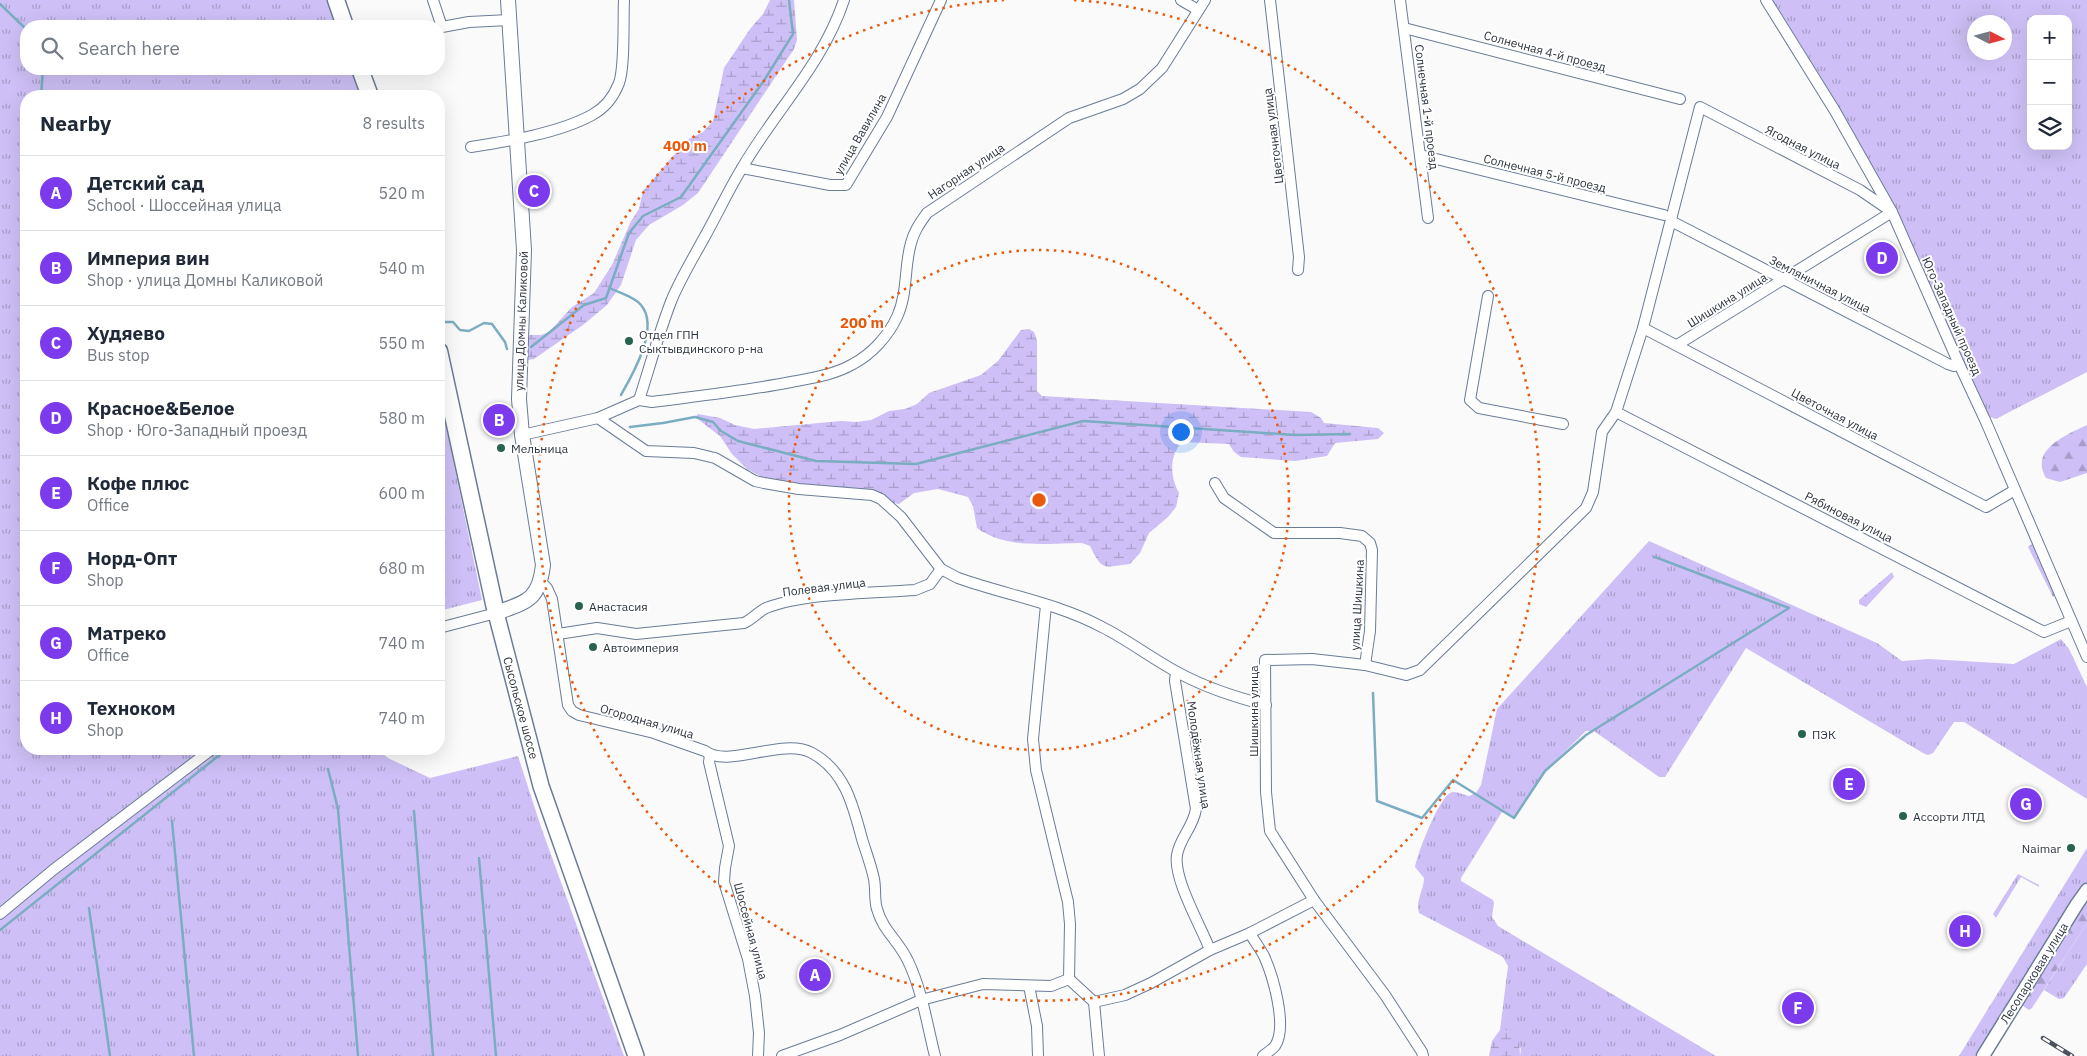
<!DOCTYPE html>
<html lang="en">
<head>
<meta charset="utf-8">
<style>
  :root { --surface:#fff; --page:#f6f6f7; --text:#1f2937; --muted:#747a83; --line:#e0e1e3; --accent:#7c3aed }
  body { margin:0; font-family:"IBM Plex Sans",sans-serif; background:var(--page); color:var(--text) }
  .controls { position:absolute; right:15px; top:15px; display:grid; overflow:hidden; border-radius:10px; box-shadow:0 5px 20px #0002 }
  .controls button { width:45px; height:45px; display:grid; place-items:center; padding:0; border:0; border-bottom:1px solid var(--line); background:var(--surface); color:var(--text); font:25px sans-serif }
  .compass { position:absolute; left:1967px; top:15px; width:45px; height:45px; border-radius:50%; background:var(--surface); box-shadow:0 5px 20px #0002; rotate:96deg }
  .you { position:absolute; left:1180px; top:431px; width:18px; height:18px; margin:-12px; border:4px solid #fff; border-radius:50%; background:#1a73e8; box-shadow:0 0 0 8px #1a73e833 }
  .badge { display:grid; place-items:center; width:32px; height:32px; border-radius:50%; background:var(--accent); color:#fff; font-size:16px; font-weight:700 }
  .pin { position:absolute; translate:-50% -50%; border:2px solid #fff; box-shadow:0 1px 5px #0006 }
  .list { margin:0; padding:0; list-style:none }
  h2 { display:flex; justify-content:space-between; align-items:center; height:65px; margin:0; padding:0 20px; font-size:21px }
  h2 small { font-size:16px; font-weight:400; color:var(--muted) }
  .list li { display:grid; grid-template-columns:32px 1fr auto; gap:15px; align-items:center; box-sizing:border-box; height:75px; padding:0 20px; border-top:1px solid var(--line) }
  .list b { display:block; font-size:19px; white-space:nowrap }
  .list p { margin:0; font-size:16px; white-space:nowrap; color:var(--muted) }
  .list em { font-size:16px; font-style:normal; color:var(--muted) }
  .icon { flex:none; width:28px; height:28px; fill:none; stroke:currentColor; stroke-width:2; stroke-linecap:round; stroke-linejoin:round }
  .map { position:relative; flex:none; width:2087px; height:1056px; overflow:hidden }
  .search { position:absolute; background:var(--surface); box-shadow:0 5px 20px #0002; left:20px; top:20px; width:425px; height:55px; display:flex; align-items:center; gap:12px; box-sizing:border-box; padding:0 18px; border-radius:20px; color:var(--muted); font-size:19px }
  .panel { position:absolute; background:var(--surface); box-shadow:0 5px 20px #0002; left:20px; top:90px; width:425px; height:665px; border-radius:20px }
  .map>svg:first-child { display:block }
  .grass { fill:url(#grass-tufts); fill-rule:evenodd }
  .forest { fill:url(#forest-firs) }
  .wetland { fill:url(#wetland-marsh) }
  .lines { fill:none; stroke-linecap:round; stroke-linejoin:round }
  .stream { stroke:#7badc2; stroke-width:2.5 }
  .minor-casing { stroke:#6b7c96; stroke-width:12 }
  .tertiary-casing { stroke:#6b7c96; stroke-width:15 }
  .secondary-casing { stroke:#6b7c96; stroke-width:16 }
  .primary-casing { stroke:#6b7c96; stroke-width:18 }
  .trunk-casing { stroke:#6b7c96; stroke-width:19 }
  .minor { stroke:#fff; stroke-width:10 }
  .tertiary { stroke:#fff; stroke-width:12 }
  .secondary { stroke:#fff; stroke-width:14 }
  .primary { stroke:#fff; stroke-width:15 }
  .trunk { stroke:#fff; stroke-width:16 }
  .rail-casing { stroke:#4d535c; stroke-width:4.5 }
  .rail { stroke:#fff; stroke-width:2.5; stroke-dasharray:8; stroke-linecap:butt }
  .ring { fill:none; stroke:#e8590c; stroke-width:2.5; stroke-dasharray:2.5 5 }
  .poi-dot { fill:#27634e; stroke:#fff; stroke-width:2 }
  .labels { text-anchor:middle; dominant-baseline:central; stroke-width:4; stroke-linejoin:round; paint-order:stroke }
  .street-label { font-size:12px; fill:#2d343f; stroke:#fff }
  .poi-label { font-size:12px; fill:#2d343f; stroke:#fff; text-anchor:start }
  .centre { fill:#e8590c; stroke:#fff; stroke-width:2.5 }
  .ring-label { font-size:15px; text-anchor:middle; font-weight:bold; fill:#e8590c; stroke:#fff; stroke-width:4; stroke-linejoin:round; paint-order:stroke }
</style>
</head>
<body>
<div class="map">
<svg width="2087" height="1056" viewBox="0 0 2087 1056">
  <defs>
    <pattern id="grass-tufts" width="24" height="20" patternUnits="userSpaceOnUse" patternTransform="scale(1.25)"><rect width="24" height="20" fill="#cec0f6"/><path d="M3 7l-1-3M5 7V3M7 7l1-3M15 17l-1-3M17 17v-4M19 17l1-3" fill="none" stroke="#a89dc9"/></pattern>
    <pattern id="forest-firs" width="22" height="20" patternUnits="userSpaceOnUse" patternTransform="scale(1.25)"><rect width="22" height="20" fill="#cec0f6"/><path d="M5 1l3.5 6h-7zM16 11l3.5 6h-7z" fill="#a89dc9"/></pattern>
    <pattern id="wetland-marsh" width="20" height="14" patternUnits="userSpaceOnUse" patternTransform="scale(1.25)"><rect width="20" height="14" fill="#cec0f6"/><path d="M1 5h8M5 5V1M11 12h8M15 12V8" fill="none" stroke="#a89dc9"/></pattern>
  </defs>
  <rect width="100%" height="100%" fill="#fafafa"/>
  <g class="grass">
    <path d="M0,0H327L336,26H26V69H351L360,96H26V749H377L388,758L430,778L518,756L541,827L624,1056H0Z"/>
    <path d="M1770,0H2087V372L1996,419L1990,417L1893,211ZM2031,19H2068V146H2031ZM1974,22H2004V52H1974Z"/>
    <path d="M439,392L482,600L439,611Z"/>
    <path d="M1649,541L1877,643L1902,661L1929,659L2014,664L2061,639L2069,649L2087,687V799L1964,722H1954L1933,753L1928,755L1923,753L1746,648L1665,777H1659L1594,731H1586L1547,769L1516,816L1513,818L1502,812L1461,878V881L1493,900L1494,903L1492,917L1498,926L1716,1056H1520L1521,1049L1509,1030H1500L1508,966L1503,957L1419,913C1415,901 1424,890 1424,878L1415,867C1418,852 1438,800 1450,793C1455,790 1463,795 1469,796L1476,793L1481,785L1497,709Z"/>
    <path d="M2087,848V882L1975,1056H1959Z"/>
    <path d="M2018,874L2039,885V887L2021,877L1996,918L1993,914Z"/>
    <path d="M2087,923V964L2064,998L2059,999L2044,990Z"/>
  </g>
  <g class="forest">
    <path d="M2087,425V473L2060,482L2046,478C2029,450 2066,435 2087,425Z"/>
    <path d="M2033,543L2055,595L2053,597L2028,547Z"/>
    <path d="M1892,572L1894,577L1866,607L1859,604V600Z"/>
    <path d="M2087,904V923L2032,1008L2029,1010L2023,1006V1001L2077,911Z"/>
  </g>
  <g class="wetland">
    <path d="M770,0H794L797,40L794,49L698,193L683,205L649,225L636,240L621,285L607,305L583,325L534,359L527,360L528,335H541L549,332L572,307L594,293L612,265L631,221L639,209L643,191L687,140L703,132L713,121L724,68L750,29L763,14Z"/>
    <path d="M1029,329L1034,332L1037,340V391L1042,396L1311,412L1321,418L1324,423L1378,428L1384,433L1378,439L1335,443L1327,456L1295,461L1241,457L1234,452L1229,444L1182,442C1169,456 1170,477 1179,493L1176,507L1168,517L1149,533L1140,553L1130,564C1103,567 1103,572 1090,546L1082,543C1047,543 1008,550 977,528L973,506L968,497L938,489L914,493L899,504L890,502L878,492L841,487L791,485L766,479L747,469L732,454L720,436L695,417L698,414L720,418L735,425L754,429L841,421L856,422L871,420L889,411L905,409L917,404L929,393L981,375L998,361L1021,330Z"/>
    <path d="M1500,1030H1509L1519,1035L1520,1056H1489L1492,1041Z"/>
  </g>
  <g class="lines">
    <g class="stream">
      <path d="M0,4L26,29"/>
      <path d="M41,96L43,69"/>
      <path d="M610,288C619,293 635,297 641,305C660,327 633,374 621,395"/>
      <path d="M440,322H453L460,330L469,331L484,323L492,324L505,342L507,349"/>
      <path d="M531,347L584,305L606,298L629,233L643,216L681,197L763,82L793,34L789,0"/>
      <path d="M630,427L663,423L695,417L713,422L721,431L738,441L816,461L916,464L1083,421L1295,435L1350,434"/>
      <path d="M1373,693L1377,801L1422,818L1453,780L1514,818L1545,771L1586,735L1789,608L1655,557"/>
      <path d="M328,769L338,809L358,1056"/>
      <path d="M414,811L433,1056"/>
      <path d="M172,821L194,1056"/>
      <path d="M479,858L496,1056"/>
      <path d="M89,908L110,1056"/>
      <path d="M0,930L227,749"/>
    </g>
    <g class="minor-casing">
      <g id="minor">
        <path d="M433,0L442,27L469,22L509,20"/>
        <path d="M1181,0L1198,10"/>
        <path d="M1270,0L1299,257L1298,270"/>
        <path d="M1400,0L1428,218"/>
        <path d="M1766,0L1835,111L1892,212L1959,364L1986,422L2087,657"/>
        <path d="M1404,28L1680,99"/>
        <path d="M471,147C509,141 559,133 592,115C605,108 614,96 619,83C625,67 623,20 624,0"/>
        <path d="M1420,155L1664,215"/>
        <path d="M742,168L830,185H846L887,117L941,0"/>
        <path d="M1671,221L1948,364L1954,366L1959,364"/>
        <path d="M1488,296L1470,400L1479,408L1563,424"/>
        <path d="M1643,328L1986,507L2015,490"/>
        <path d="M639,400C650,366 659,332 672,299C681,278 693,258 704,238C717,215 728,191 742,168C775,111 823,64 844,0"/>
        <path d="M1616,412L2044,632L2071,621"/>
        <path d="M598,418L646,451L694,453L715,458L755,481L764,483L799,489L872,495L881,499L901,517L941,569L958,578C1006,595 1057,603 1102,627C1128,640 1151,658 1177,672C1206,688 1234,697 1266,705"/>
        <path d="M522,435L598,418L639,400L652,402C698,396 745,391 791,382C812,378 834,375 853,364C872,354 888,336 897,317C908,293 904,267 911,243C914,231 920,223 927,213L1069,118L1123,99L1140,89L1162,68L1205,0"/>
        <path d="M1215,483L1224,498L1274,533H1340L1362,536L1370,543L1372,550L1370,631L1365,665"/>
        <path d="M541,582L547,588L552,599L568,705L572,711L579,715L654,733L705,751C728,769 782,737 812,753C845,771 853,805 862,839C866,852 871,865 874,879C876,889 874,900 877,909C883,931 899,941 908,961C922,990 927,1024 935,1056"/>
        <path d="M1046,605L1033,739L1036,770L1068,902L1070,924L1069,979"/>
        <path d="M439,628L496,613"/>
        <path d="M558,634L597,628L636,634L744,623C753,619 759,611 766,608C804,593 873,593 915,590L930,584L941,569"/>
        <path d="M1176,672L1175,681L1196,809C1193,828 1180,837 1177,855C1173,879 1201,926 1210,950"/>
        <path d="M710,755L709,762L729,846L725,868L724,882L748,959L755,996L759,1033L758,1056"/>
        <path d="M0,914L53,870L212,749"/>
        <path d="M1250,933C1254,941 1260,948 1264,956C1273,976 1288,1027 1275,1046C1272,1050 1266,1053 1263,1056"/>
        <path d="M1069,979L1094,1002L1125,995L1151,983L1210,950L1250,933L1314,900"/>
        <path d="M1029,986L1037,1026L1038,1056"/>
        <path d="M1094,1002L1099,1056"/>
        <path d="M782,1056L840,1035L921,1000L983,984L1051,986L1069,979"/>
        <path d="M1423,1056L1422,1052L1385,995L1314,900L1270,831L1266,792L1265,660L1312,659L1365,665L1406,675L1420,670L1586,508L1593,492L1602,432L1616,412L1643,328L1700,107L1860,190L1892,212L1677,345"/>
      </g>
    </g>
    <g class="tertiary-casing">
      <path id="tertiary" d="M1983,1056L2077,904L2087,890"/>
    </g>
    <g class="secondary-casing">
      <path id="secondary" d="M496,613C526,602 539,601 543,565L522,435L519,399L524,250L508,0"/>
    </g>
    <g class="primary-casing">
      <path id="primary" d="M496,613L541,786L636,1056"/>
    </g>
    <g class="trunk-casing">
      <g id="trunk">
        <path d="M336,0L345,26"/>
        <path d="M360,69L370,96"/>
        <path d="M439,351L496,613"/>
      </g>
    </g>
    <use href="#minor" class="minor"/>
    <use href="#tertiary" class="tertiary"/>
    <use href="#secondary" class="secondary"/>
    <use href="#primary" class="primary"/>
    <use href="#trunk" class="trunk"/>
    <g class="rail-casing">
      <path id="rail" d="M2043,1038L2072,1056"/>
    </g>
    <use href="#rail" class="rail"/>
  </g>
  <g class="ring">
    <circle cx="1039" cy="500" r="250"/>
    <path d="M1074 0A501 501 0 1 1 1004 0"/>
  </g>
  <g class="poi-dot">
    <circle cx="629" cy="341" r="5"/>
    <circle cx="501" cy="448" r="5"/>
    <circle cx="579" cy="606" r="5"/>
    <circle cx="593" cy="647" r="5"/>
    <circle cx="1802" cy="734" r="5"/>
    <circle cx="1903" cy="816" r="5"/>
    <circle cx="2071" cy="848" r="5"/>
  </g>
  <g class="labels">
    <g class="street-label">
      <text transform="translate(1545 51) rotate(15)">Солнечная 4-й проезд</text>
      <text transform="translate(1427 107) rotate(83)">Солнечная 1-й проезд</text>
      <text transform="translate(860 134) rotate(-60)">улица Вавилина</text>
      <text transform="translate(1273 136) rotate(-97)">Цветочная улица</text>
      <text transform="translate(1803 147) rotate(27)">Ягодная улица</text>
      <text transform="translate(966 171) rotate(-34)">Нагорная улица</text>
      <text transform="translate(1545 173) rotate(14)">Солнечная 5-й проезд</text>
      <text transform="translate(1820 284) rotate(27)">Земляничная улица</text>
      <text transform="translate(1727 300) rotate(-32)">Шишкина улица</text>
      <text transform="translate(1952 316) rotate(66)">Юго-Западный проезд</text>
      <text transform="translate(521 321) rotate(-88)">улица Домны Каликовой</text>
      <text transform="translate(1835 414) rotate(28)">Цветочная улица</text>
      <text transform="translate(1849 517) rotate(27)">Рябиновая улица</text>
      <text transform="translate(824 587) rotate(-7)">Полевая улица</text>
      <text transform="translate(1357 605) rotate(-87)">улица Шишкина</text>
      <text transform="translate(521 708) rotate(75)">Сысольское шоссе</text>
      <text transform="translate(1253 711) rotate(-90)">Шишкина улица</text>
      <text transform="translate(647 721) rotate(16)">Огородная улица</text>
      <text transform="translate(1199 755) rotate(82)">Молодёжная улица</text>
      <text transform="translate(751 931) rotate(75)">Шоссейная улица</text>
      <text transform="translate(2034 973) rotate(-58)">Лесопарковая улица</text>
    </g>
    <g class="poi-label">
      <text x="639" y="334">Отдел ГПН<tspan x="639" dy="14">Сыктывдинского р-на</tspan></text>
      <text x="511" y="448">Мельница</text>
      <text x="589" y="606">Анастасия</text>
      <text x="603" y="647">Автоимперия</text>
      <text x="1812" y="734">ПЭК</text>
      <text x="1913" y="816">Ассорти ЛТД</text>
      <text x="2061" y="848" text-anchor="end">Naimar</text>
    </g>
  </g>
  <circle cx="1039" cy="500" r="8" class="centre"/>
  <g class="ring-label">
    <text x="685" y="151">400 m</text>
    <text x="862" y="328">200 m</text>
  </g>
</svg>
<div class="controls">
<button>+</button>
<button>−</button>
<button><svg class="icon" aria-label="layers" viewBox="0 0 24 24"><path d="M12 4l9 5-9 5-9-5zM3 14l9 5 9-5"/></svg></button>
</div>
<svg class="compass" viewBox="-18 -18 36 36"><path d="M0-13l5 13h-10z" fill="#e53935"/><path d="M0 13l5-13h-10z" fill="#747a83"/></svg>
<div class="you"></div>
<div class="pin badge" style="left:815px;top:975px">A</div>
<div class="pin badge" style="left:499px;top:420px">B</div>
<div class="pin badge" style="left:534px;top:191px">C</div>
<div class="pin badge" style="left:1882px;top:258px">D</div>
<div class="pin badge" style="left:1849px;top:784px">E</div>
<div class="pin badge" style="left:1798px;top:1008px">F</div>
<div class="pin badge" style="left:2026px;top:804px">G</div>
<div class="pin badge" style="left:1965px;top:931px">H</div>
<div class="search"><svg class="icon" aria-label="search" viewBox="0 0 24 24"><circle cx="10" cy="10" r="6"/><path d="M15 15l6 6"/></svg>Search here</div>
<section class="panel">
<h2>Nearby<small>8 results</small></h2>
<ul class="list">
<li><span class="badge">A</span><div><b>Детский сад</b><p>School · Шоссейная улица</p></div><em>520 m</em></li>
<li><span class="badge">B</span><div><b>Империя вин</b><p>Shop · улица Домны Каликовой</p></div><em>540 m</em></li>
<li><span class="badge">C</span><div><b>Худяево</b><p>Bus stop</p></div><em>550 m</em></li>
<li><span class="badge">D</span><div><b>Красное&amp;Белое</b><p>Shop · Юго-Западный проезд</p></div><em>580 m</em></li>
<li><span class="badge">E</span><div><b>Кофе плюс</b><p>Office</p></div><em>600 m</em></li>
<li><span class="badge">F</span><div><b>Норд-Опт</b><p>Shop</p></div><em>680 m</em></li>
<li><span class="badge">G</span><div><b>Матреко</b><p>Office</p></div><em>740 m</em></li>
<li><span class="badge">H</span><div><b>Техноком</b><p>Shop</p></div><em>740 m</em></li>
</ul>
</section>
</div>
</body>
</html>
